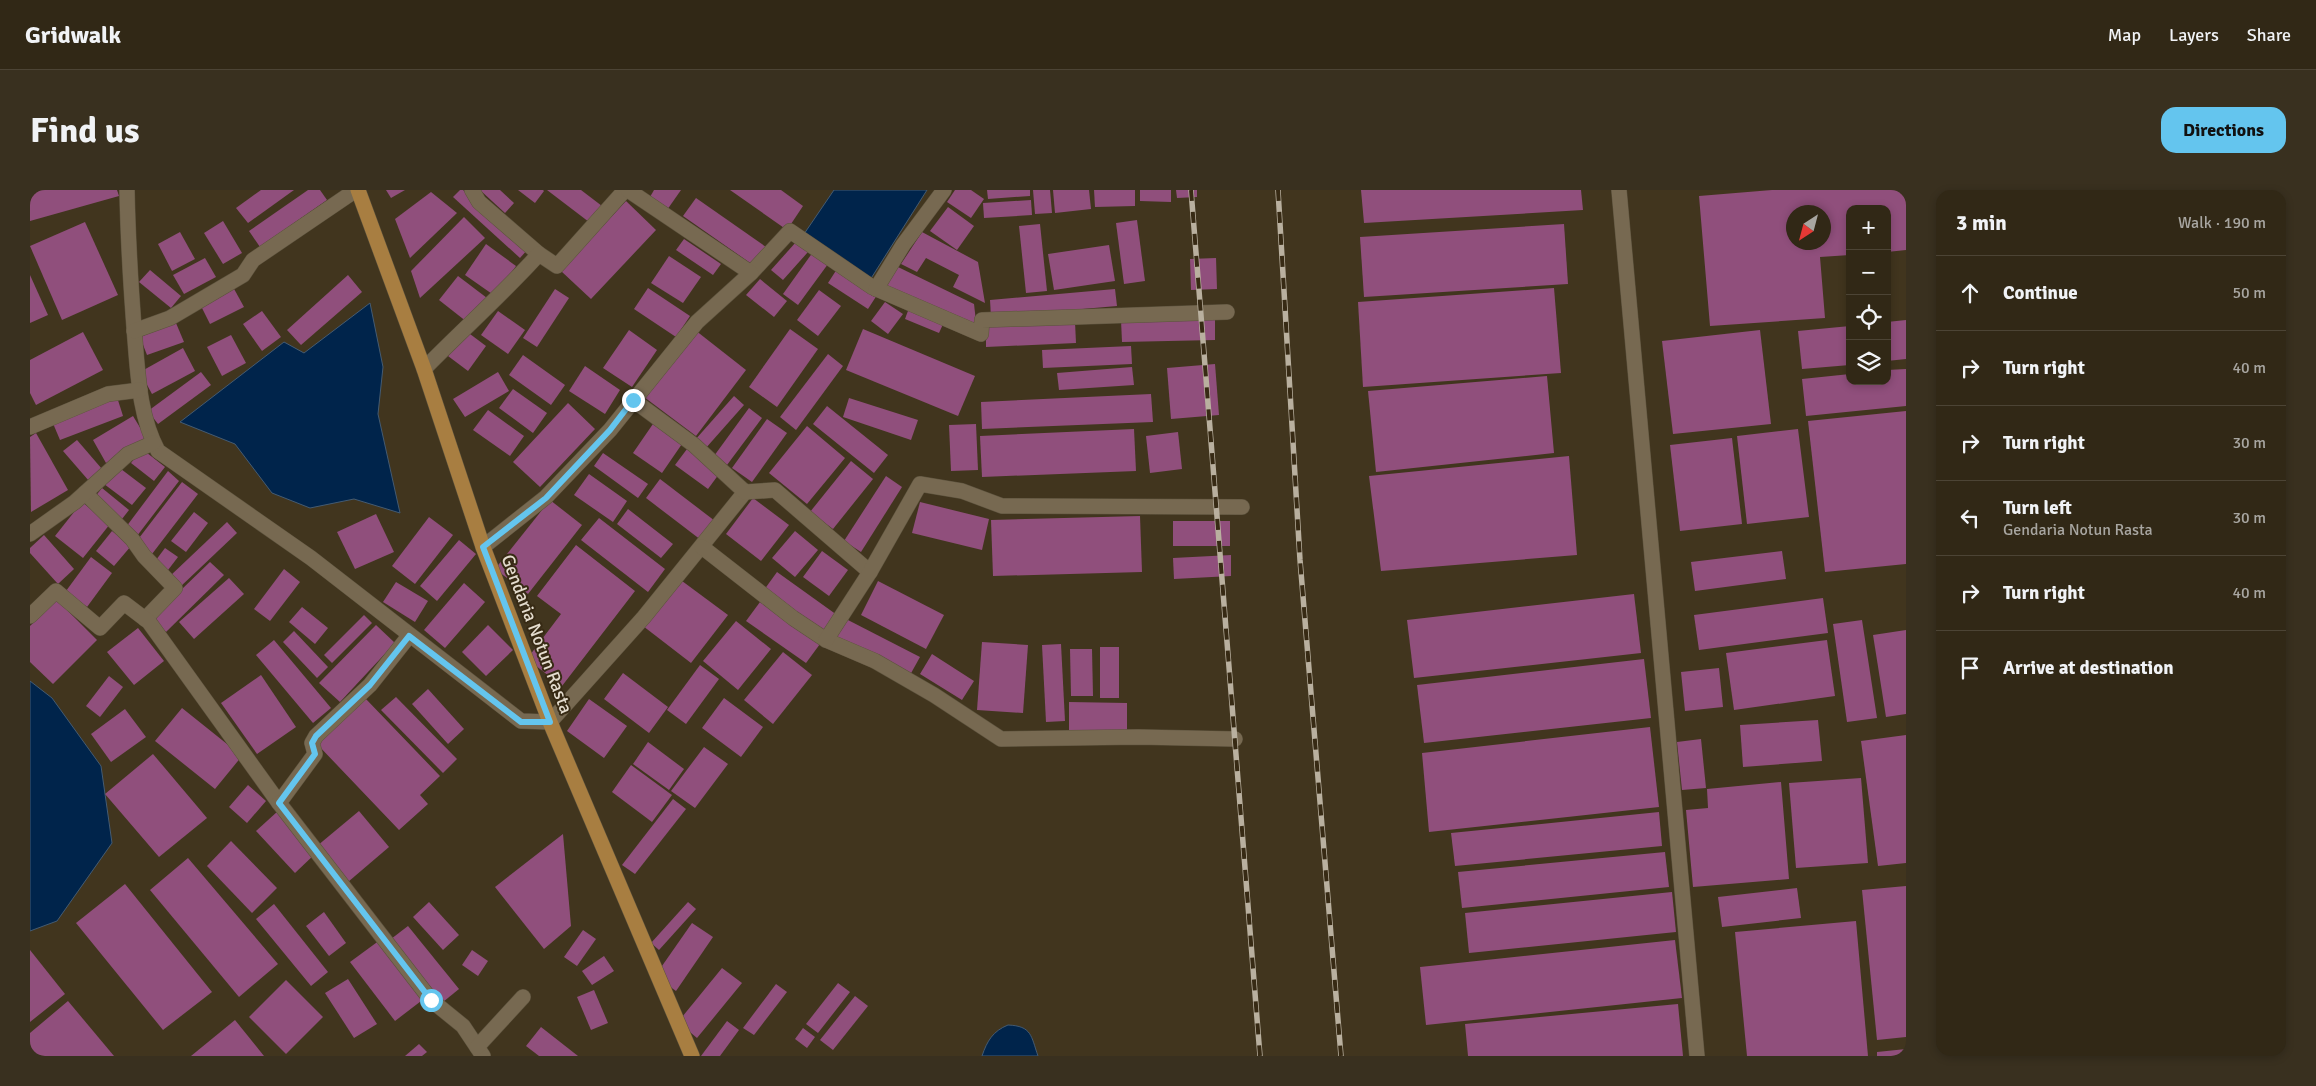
<!DOCTYPE html>
<html lang="en">
<head>
<meta charset="utf-8">
<style>
  :root { --surface:#312816; --page:#39301f; --text:#f1f3f6; --muted:#a8a6a1; --line:#4c4435; --accent:#64c5ee }
  body { margin:0; font-family:Signika,sans-serif; background:var(--page); color:var(--text) }
  .controls { position:absolute; right:15px; top:15px; display:grid; overflow:hidden; border-radius:10px; box-shadow:0 2px 8px #0003 }
  .controls button { width:45px; height:45px; display:grid; place-items:center; padding:0; border:0; border-bottom:1px solid var(--line); background:var(--surface); color:var(--text); font:25px sans-serif }
  .compass { position:absolute; left:1756px; top:15px; width:45px; height:45px; border-radius:50%; background:var(--surface); box-shadow:0 2px 8px #0003; rotate:216deg }
  .stop { position:absolute; width:15px; height:15px; margin:-11px; border:4px solid #64c5ee; border-radius:50%; background:#fff }
  .stop.end { background:#64c5ee; border-color:#fff; box-shadow:0 1px 5px #0008 }
  .list { margin:0; padding:0; list-style:none }
  h2 { display:flex; justify-content:space-between; align-items:center; height:65px; margin:0; padding:0 20px; font-size:21px }
  h2 small { font-size:16px; font-weight:400; color:var(--muted) }
  .list li { display:grid; grid-template-columns:32px 1fr auto; gap:15px; align-items:center; box-sizing:border-box; height:75px; padding:0 20px; border-top:1px solid var(--line) }
  .list b { display:block; font-size:19px; white-space:nowrap }
  .list p { margin:0; font-size:16px; white-space:nowrap; color:var(--muted) }
  .list em { font-size:16px; font-style:normal; color:var(--muted) }
  .icon { flex:none; width:28px; height:28px; fill:none; stroke:currentColor; stroke-width:2; stroke-linecap:round; stroke-linejoin:round }
  .map { position:relative; flex:none; width:1876px; height:866px; overflow:hidden; border-radius:15px }
  header { display:flex; align-items:center; gap:30px; box-sizing:border-box; height:70px; padding:0 25px; background:var(--surface); border-bottom:1px solid var(--line) }
  header strong { font-size:24px }
  nav { display:flex; gap:28px; margin-inline-start:auto; font-size:18px }
  .intro { display:flex; align-items:center; justify-content:space-between; box-sizing:border-box; height:120px; padding:0 30px }
  h1 { margin:0; font-size:35px }
  .button { padding:12px 22px; border-radius:15px; background:var(--accent); color:#111; font-size:18px; font-weight:700 }
  main { display:flex; gap:30px; padding:0 30px }
  aside { flex:1; background:var(--surface); border-radius:15px; box-shadow:0 2px 8px #0003 }
  .map>svg:first-child { display:block }
  .water { fill:#00244b; stroke:#445b72 }
  .building { fill:#904f7c; fill-rule:evenodd }
  .lines { fill:none; stroke-linecap:round; stroke-linejoin:round }
  .minor-casing { stroke:#5c523d; stroke-width:16 }
  .major-casing { stroke:#5c523d; stroke-width:16 }
  .minor { stroke:#776951; stroke-width:15 }
  .major { stroke:#a87e41; stroke-width:15 }
  .rail-casing { stroke:#b9b09f; stroke-width:5.5 }
  .rail { stroke:#372a14; stroke-width:4; stroke-dasharray:11; stroke-linecap:butt }
  .route { stroke:#64c5ee; stroke-width:6 }
  .labels { text-anchor:middle; dominant-baseline:central; stroke-width:4; stroke-linejoin:round; paint-order:stroke }
  .street-label { font-size:18px; fill:#e4dcce; stroke:#372a14 }
</style>
</head>
<body>
<header>
<strong>Gridwalk</strong>
<nav><a>Map</a><a>Layers</a><a>Share</a></nav>
</header>
<div class="intro"><h1>Find us</h1><a class="button">Directions</a></div>
<main>
<div class="map">
<svg width="1876" height="866" viewBox="0 0 1876 866">
  <rect width="100%" height="100%" fill="#41351e"/>
  <g class="water">
    <path d="M804,0H897L840,90L774,44Z"/>
    <path d="M340,113L353,177L348,224L370,323L324,309L280,318L242,303L205,254L150,232L254,152L274,163Z"/>
    <path d="M0,491L22,508L71,576L82,653L27,731L0,741Z"/>
    <path d="M978,835C1002,836 1001,846 1008,866H952C957,851 963,841 978,835Z"/>
  </g>
  <g class="building">
    <path d="M0,0H87L89,6L0,31Z"/>
    <path d="M231,0H264L218,33L206,18Z"/>
    <path d="M278,0H290L297,10L230,57L219,41Z"/>
    <path d="M356,0H375L361,8Z"/>
    <path d="M430,0H433L498,59L490,68L423,7Z"/>
    <path d="M450,0H470L484,13L475,23Z"/>
    <path d="M488,0H513L514,1L505,13Z"/>
    <path d="M517,0H551L572,16L559,32Z"/>
    <path d="M624,0H651L637,20L620,7Z"/>
    <path d="M700,0H751L773,16L757,40Z"/>
    <path d="M925,0H941L954,9L941,28L917,12Z"/>
    <path d="M957,0H1000V6L958,9Z"/>
    <path d="M1003,0H1020L1022,23L1005,24Z"/>
    <path d="M1023,0H1059L1061,19L1025,23Z"/>
    <path d="M1064,0H1105V16L1065,17Z"/>
    <path d="M1110,0H1141V12L1110,11Z"/>
    <path d="M1146,0H1167V7L1147,8Z"/>
    <path d="M1331,0H1551L1553,20L1334,33Z"/>
    <path d="M1742,0H1876V60L1857,62V19H1820V65L1790,67L1795,128L1680,136L1669,6ZM1764,22H1794V52H1764Z"/>
    <path d="M401,2L427,23L380,68L365,29Z"/>
    <path d="M666,8L736,57L723,75L653,26Z"/>
    <path d="M1001,10L1002,25L954,28L953,13Z"/>
    <path d="M596,11L626,40L561,109L531,81Z"/>
    <path d="M918,17L944,36L927,60L900,41Z"/>
    <path d="M434,27L455,48L390,108L381,81Z"/>
    <path d="M1107,30L1115,91L1094,94L1086,33Z"/>
    <path d="M193,31L212,63L193,74L174,43Z"/>
    <path d="M55,32L88,105L32,130L0,56Z"/>
    <path d="M1010,34L1017,101L996,103L989,36Z"/>
    <path d="M1534,34L1538,94L1334,107L1330,47Z"/>
    <path d="M150,42L165,69L142,81L128,54Z"/>
    <path d="M892,42L948,72L955,113L923,97L929,85L896,68L887,82L871,74Z"/>
    <path d="M654,49L691,74L683,85L646,60Z"/>
    <path d="M766,52L778,62L753,90L741,80Z"/>
    <path d="M456,54L486,76L465,106L435,85Z"/>
    <path d="M1079,55L1085,91L1024,100L1018,64Z"/>
    <path d="M783,62L798,74L768,115L753,104Z"/>
    <path d="M639,66L671,87L653,113L621,93Z"/>
    <path d="M175,68L186,87L154,104L143,85Z"/>
    <path d="M1186,68L1187,99L1161,100L1160,69Z"/>
    <path d="M868,77L944,114L947,140L854,99Z"/>
    <path d="M807,79L847,105L838,119L798,93Z"/>
    <path d="M120,80L151,106L141,118L109,92Z"/>
    <path d="M0,85L18,125L0,133Z"/>
    <path d="M318,85L332,102L271,155L257,140Z"/>
    <path d="M428,86L457,108L437,132L409,110Z"/>
    <path d="M730,89L757,111L744,127L716,105Z"/>
    <path d="M203,97L214,117L180,134L170,114Z"/>
    <path d="M618,98L660,126L646,147L604,119Z"/>
    <path d="M1524,98L1531,183L1333,197L1328,112Z"/>
    <path d="M525,99L539,108L507,157L493,148Z"/>
    <path d="M1085,99L1087,116L961,127L960,110Z"/>
    <path d="M789,100L811,116L788,146L767,130Z"/>
    <path d="M855,112L873,124L858,144L841,131Z"/>
    <path d="M879,118L914,132L909,143L875,129Z"/>
    <path d="M232,121L251,147L232,161L213,134Z"/>
    <path d="M468,121L495,140L478,164L451,145Z"/>
    <path d="M1185,128V150L1092,152L1091,130Z"/>
    <path d="M1876,130V169L1857,171V132Z"/>
    <path d="M1045,132L1046,153L956,157V135Z"/>
    <path d="M146,133L154,152L117,165L110,147Z"/>
    <path d="M1820,136V175L1772,179L1768,141Z"/>
    <path d="M760,139L788,159L747,217L719,197Z"/>
    <path d="M833,139L945,186L928,226L816,180Z"/>
    <path d="M599,140L627,160L602,197L573,178Z"/>
    <path d="M665,140L716,180L666,246L614,207Z"/>
    <path d="M1730,140L1741,234L1643,244L1632,151Z"/>
    <path d="M436,141L456,156L438,181L418,166Z"/>
    <path d="M53,142L73,180L6,215L0,203V170Z"/>
    <path d="M201,145L216,173L192,186L177,157Z"/>
    <path d="M1101,156L1102,174L1013,178L1012,160Z"/>
    <path d="M153,158L165,181L122,204L110,182Z"/>
    <path d="M798,164L813,176L766,240L750,227Z"/>
    <path d="M493,165L535,195L521,215L479,185Z"/>
    <path d="M1185,174L1189,225L1141,229L1137,178Z"/>
    <path d="M555,176L590,200L575,224L539,201Z"/>
    <path d="M1102,177L1104,195L1029,200L1027,183Z"/>
    <path d="M1876,179V216L1776,226L1772,189L1820,184V191H1857V180Z"/>
    <path d="M171,182L181,195L128,234L118,221Z"/>
    <path d="M468,182L479,201L435,227L423,209Z"/>
    <path d="M1517,186L1524,263L1346,282L1338,201Z"/>
    <path d="M483,199L517,223L503,243L469,218Z"/>
    <path d="M1121,204L1123,232L952,239L951,212Z"/>
    <path d="M704,206L714,215L675,259L665,250Z"/>
    <path d="M87,207L93,226L30,250L22,231Z"/>
    <path d="M819,208L888,230L881,250L813,227Z"/>
    <path d="M538,213L565,239L510,297L483,272Z"/>
    <path d="M797,216L858,265L844,283L783,234Z"/>
    <path d="M719,218L732,228L697,275L684,266Z"/>
    <path d="M458,220L494,246L480,266L443,240Z"/>
    <path d="M1876,221V374L1795,382L1778,231Z"/>
    <path d="M103,226L117,249L76,273L63,250Z"/>
    <path d="M737,229L757,243L722,292L702,278Z"/>
    <path d="M625,231L654,251L632,283L603,263Z"/>
    <path d="M946,234L948,280L921,281L919,235Z"/>
    <path d="M777,236L815,268L777,314L739,283Z"/>
    <path d="M1104,239L1106,281L952,287L950,246Z"/>
    <path d="M1768,239L1779,327L1717,334L1707,246Z"/>
    <path d="M1148,242L1152,279L1120,283L1116,246Z"/>
    <path d="M6,243L38,300L1,322L0,247Z"/>
    <path d="M1702,248L1712,334L1650,341L1640,255Z"/>
    <path d="M47,250L72,279L59,291L33,261Z"/>
    <path d="M112,259L135,277L124,291L101,273Z"/>
    <path d="M657,259L689,284L678,299L645,275Z"/>
    <path d="M573,263L618,294L608,308L564,276Z"/>
    <path d="M1539,266L1547,365L1351,381L1339,286Z"/>
    <path d="M821,271L843,289L803,339L780,322Z"/>
    <path d="M87,276L116,298L102,315L74,294Z"/>
    <path d="M138,281L149,291L107,346L96,337Z"/>
    <path d="M559,284L597,311L583,332L544,305Z"/>
    <path d="M856,286L872,297L831,362L814,351Z"/>
    <path d="M630,289L685,331L671,350L616,308Z"/>
    <path d="M152,292L168,304L122,364L106,352Z"/>
    <path d="M72,298L99,320L92,329L64,308Z"/>
    <path d="M723,308L759,335L731,371L696,344Z"/>
    <path d="M520,310L552,335L498,404L465,379Z"/>
    <path d="M52,312L80,334L53,368L25,346Z"/>
    <path d="M890,312L959,329L952,360L882,343Z"/>
    <path d="M598,319L643,354L631,368L587,334Z"/>
    <path d="M164,322L178,333L156,362L141,351Z"/>
    <path d="M346,324L364,362L325,379L307,342Z"/>
    <path d="M1110,326L1112,382L963,386L961,330Z"/>
    <path d="M399,327L423,345L385,394L362,376Z"/>
    <path d="M569,328L635,379L618,402L551,350Z"/>
    <rect x="1143" y="331" width="57" height="25"/>
    <path d="M197,332L207,343L149,398L139,387Z"/>
    <path d="M82,341L101,356L84,376L66,361Z"/>
    <path d="M765,341L788,360L765,387L742,368Z"/>
    <path d="M14,345L44,379L28,394L0,363V358Z"/>
    <path d="M429,350L446,364L407,411L390,396Z"/>
    <path d="M546,355L605,401L532,496L497,469L531,424L507,406Z"/>
    <path d="M135,358L148,367L135,384L123,374Z"/>
    <path d="M792,361L818,380L799,406L773,387Z"/>
    <path d="M1752,361L1756,389L1665,401L1661,372Z"/>
    <path d="M1201,365V386L1144,389L1143,368Z"/>
    <path d="M61,367L82,383L57,417L36,401Z"/>
    <path d="M180,372L194,385L136,442L122,428Z"/>
    <path d="M254,379L270,392L240,431L224,419Z"/>
    <path d="M747,382L807,425L793,443L734,400Z"/>
    <path d="M199,388L214,404L164,449L149,432Z"/>
    <path d="M648,388L698,425L661,473L613,436Z"/>
    <path d="M848,391L914,425L896,459L831,425Z"/>
    <path d="M366,392L398,411L385,432L353,412Z"/>
    <path d="M434,393L455,412L415,458L394,440Z"/>
    <path d="M1604,404L1611,463L1384,488L1377,430Z"/>
    <path d="M1793,408L1798,443L1669,460L1664,425Z"/>
    <path d="M27,410L67,450L23,494L0,472V436Z"/>
    <path d="M730,412L790,454L776,473L716,431Z"/>
    <path d="M272,417L298,438L285,454L259,432Z"/>
    <path d="M334,425L342,433L302,473L294,465Z"/>
    <path d="M816,429L890,467L880,485L806,447Z"/>
    <path d="M1832,430L1847,528L1817,532L1803,434Z"/>
    <path d="M706,431L741,459L708,500L673,471Z"/>
    <path d="M346,435L365,453L310,512L289,493Z"/>
    <path d="M458,435L483,460L456,486L432,462Z"/>
    <path d="M108,438L134,471L104,495L77,462Z"/>
    <path d="M1876,440V524L1856,527L1843,445Z"/>
    <path d="M264,441L298,477L287,488L253,452Z"/>
    <path d="M244,450L301,518L283,533L226,465Z"/>
    <path d="M1797,450L1805,506L1704,520L1696,463Z"/>
    <path d="M952,452L998,455L993,523L947,520Z"/>
    <path d="M1031,454L1035,531L1016,532L1012,455Z"/>
    <rect x="1070" y="457" width="19" height="51"/>
    <path d="M1040,459H1062L1063,506H1041Z"/>
    <path d="M753,462L782,485L743,534L714,510Z"/>
    <path d="M902,464L944,491L932,510L890,484Z"/>
    <path d="M1614,469L1621,528L1394,553L1387,495Z"/>
    <path d="M670,475L689,489L656,534L637,520Z"/>
    <path d="M1689,478L1693,517L1655,521L1651,482Z"/>
    <path d="M593,483L638,517L619,543L574,509Z"/>
    <path d="M231,485L266,537L227,564L191,513Z"/>
    <path d="M79,486L93,497L70,527L56,516Z"/>
    <path d="M398,499L434,539L418,554L382,514Z"/>
    <path d="M366,507L427,569L413,583L351,520Z"/>
    <path d="M335,508L410,586L390,605L398,614L369,640L287,554Z"/>
    <path d="M694,508L733,537L711,567L672,538Z"/>
    <path d="M559,509L597,536L574,568L537,541Z"/>
    <path d="M1039,512L1097,513V540H1039Z"/>
    <path d="M152,518L212,566L185,599L125,551Z"/>
    <path d="M95,519L116,547L81,572L61,544Z"/>
    <path d="M1788,530L1792,571L1713,577L1710,535Z"/>
    <path d="M1620,537L1629,617L1399,642L1392,563Z"/>
    <path d="M1876,545V673L1848,676L1831,551Z"/>
    <path d="M1671,549L1676,598L1652,600L1647,552Z"/>
    <path d="M618,552L654,579L639,600L603,574Z"/>
    <path d="M674,557L698,574L665,618L641,601Z"/>
    <path d="M123,564L177,628L129,667L75,604Z"/>
    <path d="M601,575L642,605L622,632L582,602Z"/>
    <path d="M1831,588L1838,673L1766,678L1759,593Z"/>
    <path d="M1751,592L1759,689L1663,697L1656,620L1678,618L1677,599Z"/>
    <path d="M218,595L236,611L217,633L199,617Z"/>
    <path d="M643,609L656,619L605,684L592,675Z"/>
    <path d="M248,621L286,663L265,683L226,641Z"/>
    <path d="M329,621L359,657L318,692L287,656Z"/>
    <path d="M1629,622L1632,656L1425,676L1421,643Z"/>
    <path d="M533,644L541,736L514,759L465,697Z"/>
    <path d="M201,651L247,698L222,723L177,676Z"/>
    <path d="M1635,662L1639,697L1432,718L1428,682Z"/>
    <path d="M158,668L248,774L209,807L120,700Z"/>
    <path d="M95,694L182,802L133,840L46,733Z"/>
    <path d="M1876,696V847L1847,850L1832,700Z"/>
    <path d="M1767,698L1771,728L1692,737L1688,707Z"/>
    <path d="M1642,702L1646,742L1439,763L1435,723Z"/>
    <path d="M399,712L429,745L413,760L383,727Z"/>
    <path d="M658,712L666,719L629,760L621,753Z"/>
    <path d="M244,714L298,782L281,796L226,729Z"/>
    <path d="M294,722L316,753L299,766L276,736Z"/>
    <path d="M1826,731L1838,866H1717L1705,742Z"/>
    <path d="M662,733L683,747L646,801L625,786Z"/>
    <path d="M378,736L429,799L413,812L361,749Z"/>
    <path d="M553,740L566,749L547,776L534,767Z"/>
    <path d="M350,750L395,808L365,831L320,772Z"/>
    <path d="M1645,750L1652,808L1396,835L1390,777Z"/>
    <path d="M0,760L35,804L0,832Z"/>
    <path d="M442,760L458,771L448,786L432,775Z"/>
    <path d="M574,766L584,781L562,795L552,781Z"/>
    <path d="M692,778L712,793L667,848L648,832Z"/>
    <path d="M318,789L347,834L324,848L295,803Z"/>
    <path d="M256,790L293,827L256,864L219,827Z"/>
    <path d="M808,793L820,802L788,843L776,834Z"/>
    <path d="M746,794L757,802L724,845L713,838Z"/>
    <path d="M564,800L578,833L561,840L547,807Z"/>
    <path d="M825,806L838,816L803,860L790,850Z"/>
    <path d="M38,811L84,866H0V843Z"/>
    <path d="M1648,814L1653,866H1438L1435,834Z"/>
    <path d="M205,830L234,866H161Z"/>
    <path d="M697,831L709,840L690,866H671Z"/>
    <path d="M511,837L548,866H509L496,856Z"/>
    <path d="M773,838L785,847L777,858L765,849Z"/>
    <path d="M389,854L397,862L392,866H375Z"/>
    <path d="M1876,859V866H1847V862Z"/>
  </g>
  <g class="lines">
    <g class="minor-casing">
      <g id="minor">
        <path d="M97,0C98,50 101,100 105,150C108,187 110,228 128,261L281,368L491,531L520,532L614,427L715,302"/>
        <path d="M442,0L449,12L509,64"/>
        <path d="M1589,0L1667,866"/>
        <path d="M721,83L760,41L842,97L951,144L952,130L1197,122"/>
        <path d="M846,99L873,55L914,0"/>
        <path d="M104,141L140,128L213,85L223,70L326,0"/>
        <path d="M394,179C432,140 473,104 509,64L527,76L595,0"/>
        <path d="M603,210L664,255L715,302L745,300L840,382"/>
        <path d="M0,237L78,204L110,200"/>
        <path d="M55,303L102,349L114,366L145,398L115,429"/>
        <path d="M0,344L45,312L98,264L123,253"/>
        <path d="M453,357L516,307L580,240L667,132L721,83L598,0"/>
        <path d="M672,357L763,428L796,450L845,471L904,505L971,549L1108,547L1205,549"/>
        <path d="M0,426L26,401L70,438L94,413L119,432L249,613L285,564L282,553L286,546L340,495L379,446"/>
        <path d="M796,450L840,382L890,294L932,301L972,316L1212,317"/>
        <path d="M249,613L401,810L433,836L453,866"/>
        <path d="M447,857L493,807"/>
      </g>
    </g>
    <g class="major-casing">
      <path id="major" d="M328,0L394,179L453,357L520,532L662,866"/>
    </g>
    <use href="#minor" class="minor"/>
    <use href="#major" class="major"/>
    <g class="rail-casing">
      <g id="rail">
        <path d="M1161,0L1230,866"/>
        <path d="M1248,0L1270,370L1311,866"/>
      </g>
    </g>
    <use href="#rail" class="rail"/>
  </g>
  <g class="lines">
    <path class="route" d="M401,810L249,613L285,564L282,553L286,546L340,495L379,446L491,532H520L453,357L516,308L580,240L603,210"/>
  </g>
  <g class="labels">
    <g class="street-label">
      <text transform="translate(507 444) rotate(69)">Gendaria Notun Rasta</text>
    </g>
  </g>
</svg>
<div class="controls">
<button>+</button>
<button>−</button>
<button><svg class="icon" aria-label="locate" viewBox="0 0 24 24"><circle cx="12" cy="12" r="6"/><path d="M12 2v4M12 18v4M2 12h4M18 12h4"/></svg></button>
<button><svg class="icon" aria-label="layers" viewBox="0 0 24 24"><path d="M12 4l9 5-9 5-9-5zM3 14l9 5 9-5"/></svg></button>
</div>
<svg class="compass" viewBox="-18 -18 36 36"><path d="M0-13l5 13h-10z" fill="#e53935"/><path d="M0 13l5-13h-10z" fill="#a8a6a1"/></svg>
<div class="stop" style="left:401px;top:810px"></div>
<div class="stop end" style="left:603px;top:210px"></div>
</div>
<aside>
<h2>3 min<small>Walk · 190 m</small></h2>
<ul class="list">
<li><svg class="icon" aria-label="ahead" viewBox="0 0 24 24"><path d="M12 20V5M6 11l6-6 6 6"/></svg><div><b>Continue</b></div><em>50 m</em></li>
<li><svg class="icon" aria-label="right" viewBox="0 0 24 24"><path d="M7 20v-9h11M14 6l5 5-5 5"/></svg><div><b>Turn right</b></div><em>40 m</em></li>
<li><svg class="icon" aria-label="right" viewBox="0 0 24 24"><path d="M7 20v-9h11M14 6l5 5-5 5"/></svg><div><b>Turn right</b></div><em>30 m</em></li>
<li><svg class="icon" aria-label="left" viewBox="0 0 24 24"><path d="M17 20v-9H6M10 6l-5 5 5 5"/></svg><div><b>Turn left</b><p>Gendaria Notun Rasta</p></div><em>30 m</em></li>
<li><svg class="icon" aria-label="right" viewBox="0 0 24 24"><path d="M7 20v-9h11M14 6l5 5-5 5"/></svg><div><b>Turn right</b></div><em>40 m</em></li>
<li><svg class="icon" aria-label="arrive" viewBox="0 0 24 24"><path d="M6 21V4h12l-3 4 3 4H6"/></svg><div><b>Arrive at destination</b></div></li>
</ul>
</aside>
</main>
</body>
</html>
